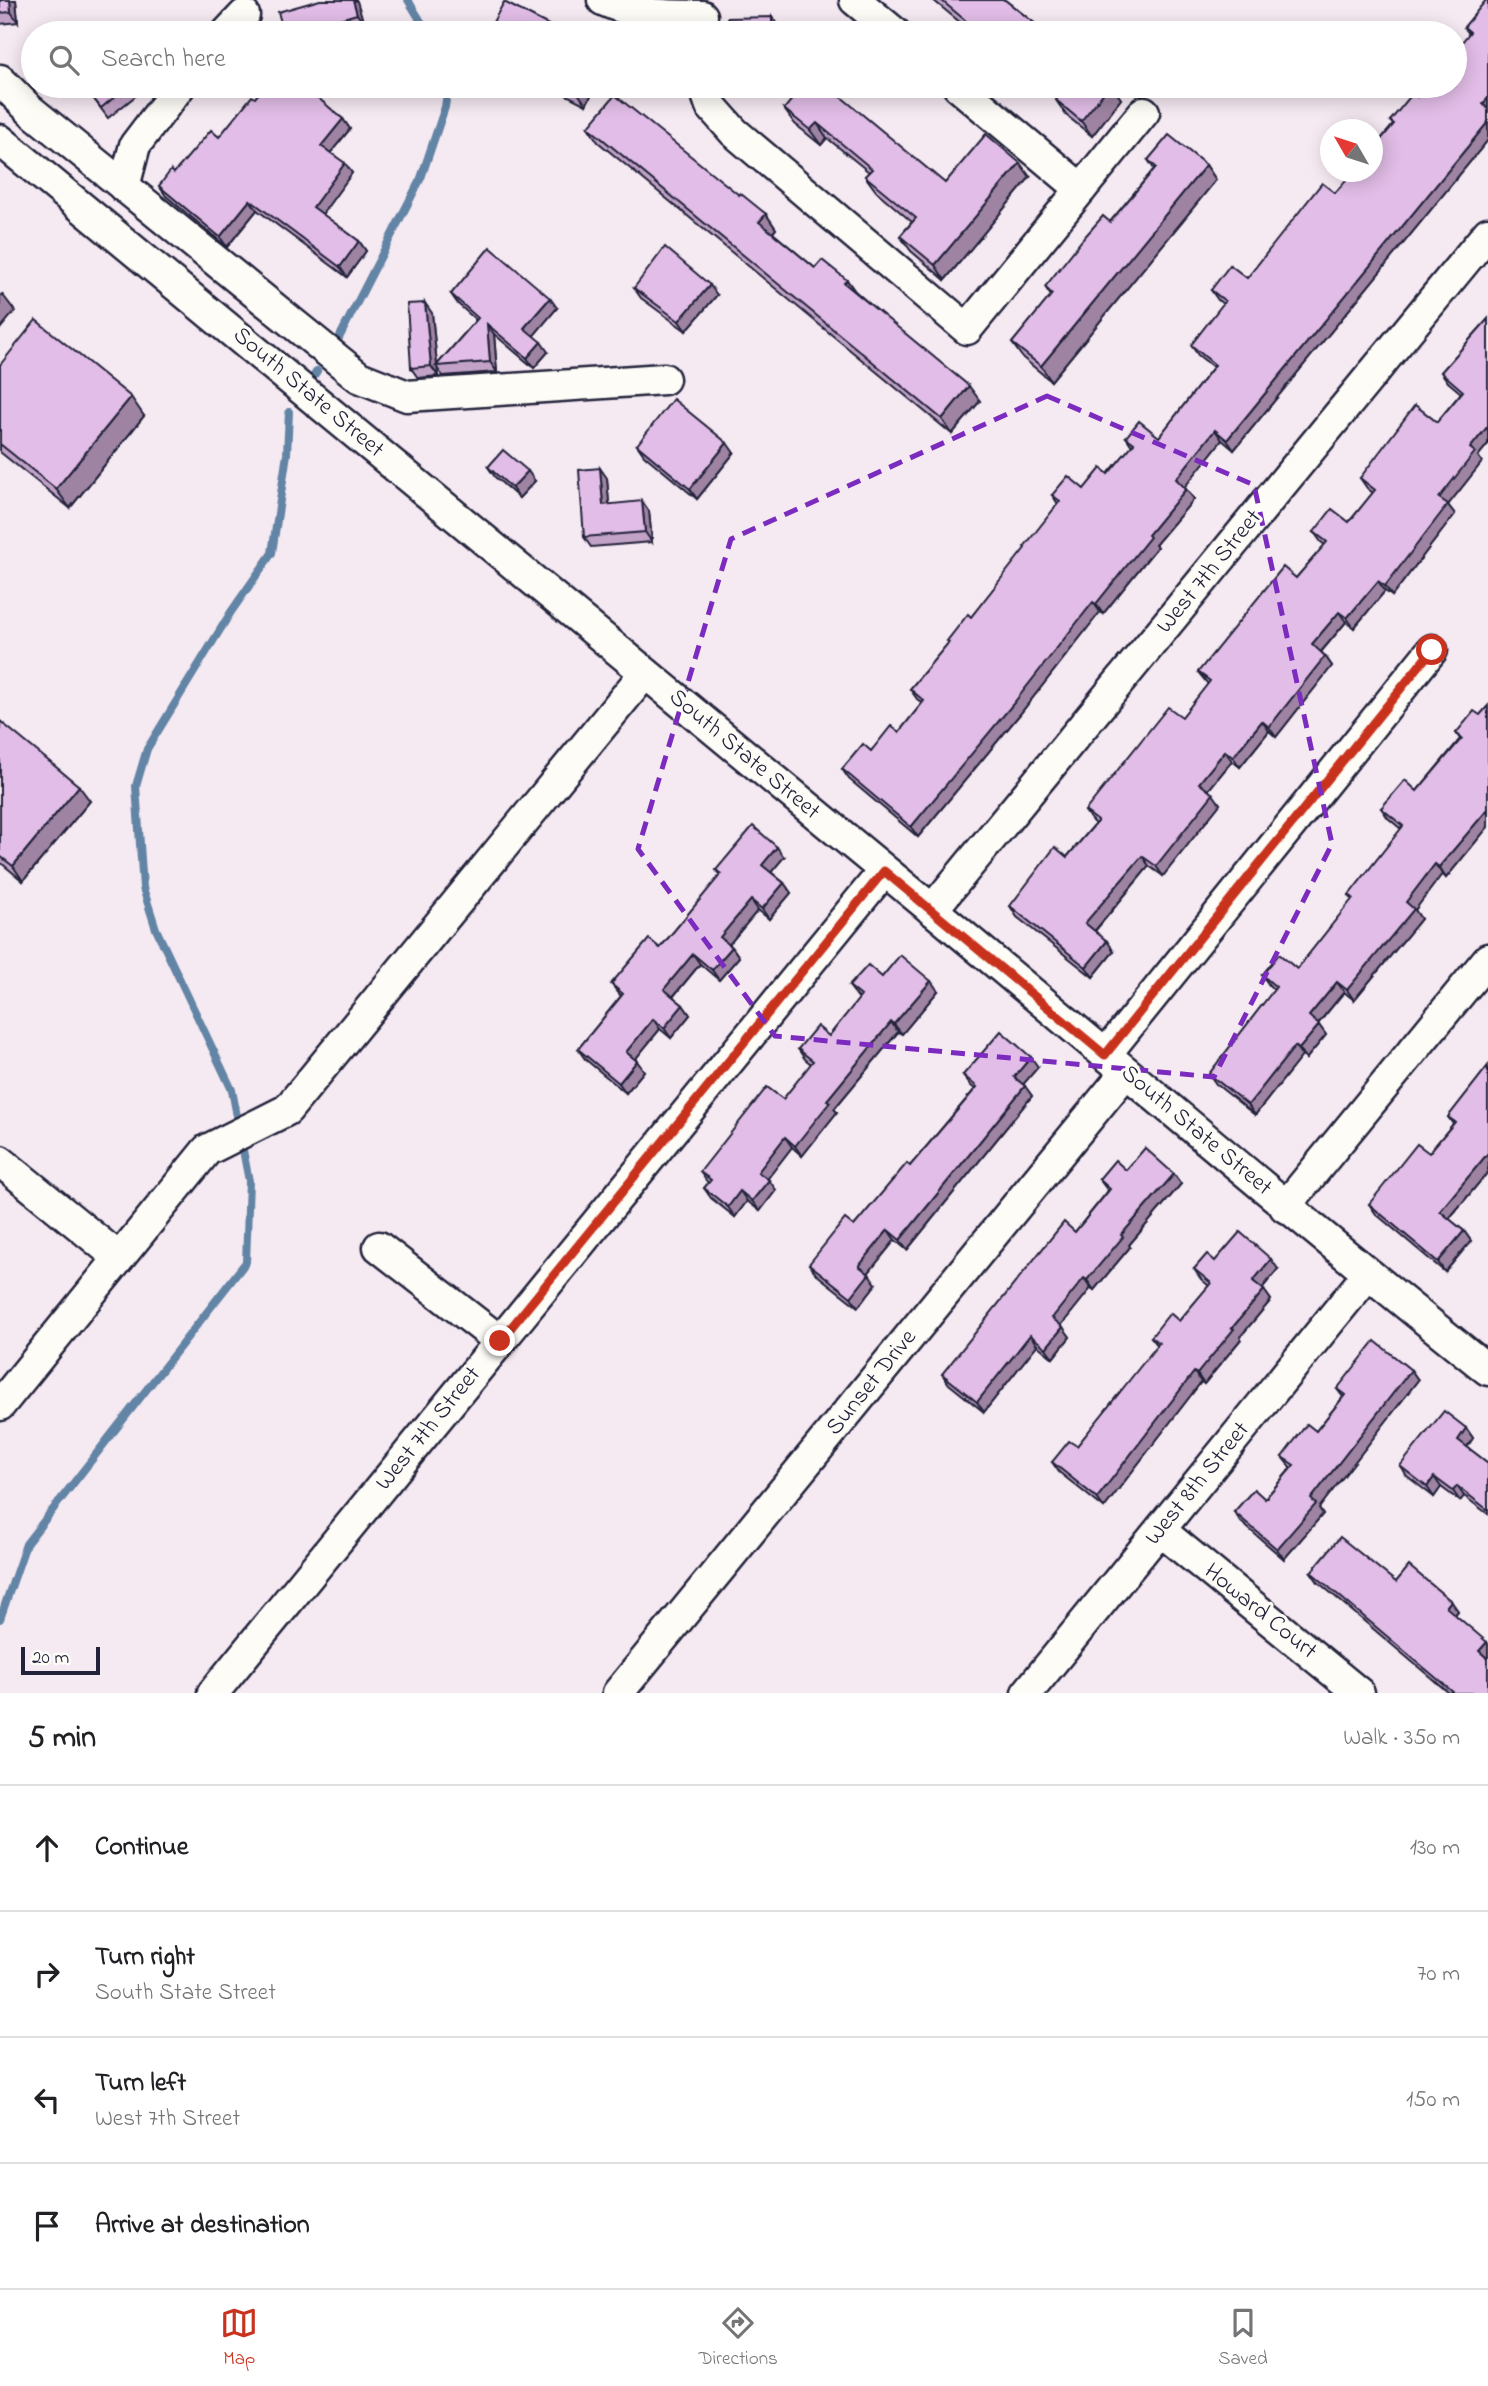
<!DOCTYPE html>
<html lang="en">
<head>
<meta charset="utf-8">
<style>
  :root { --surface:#fff; --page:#f2f2f2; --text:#202124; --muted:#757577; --line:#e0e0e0; --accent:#c8321e }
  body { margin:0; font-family:"Indie Flower",sans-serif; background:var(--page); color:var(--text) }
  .compass { position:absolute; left:1320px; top:119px; width:63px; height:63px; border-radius:50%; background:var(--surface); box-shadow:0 4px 18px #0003; rotate:309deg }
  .scale { position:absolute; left:21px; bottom:18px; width:79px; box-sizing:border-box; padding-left:7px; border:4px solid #22223b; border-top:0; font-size:19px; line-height:24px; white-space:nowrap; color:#22223b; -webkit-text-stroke:5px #fdfcf7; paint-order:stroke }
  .stop { position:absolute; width:21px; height:21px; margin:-16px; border:5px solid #c8321e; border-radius:50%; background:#fff }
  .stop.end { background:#c8321e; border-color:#fff; box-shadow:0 2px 7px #0008 }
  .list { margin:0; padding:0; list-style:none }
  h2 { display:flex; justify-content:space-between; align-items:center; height:91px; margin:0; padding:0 28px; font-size:30px }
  h2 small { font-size:23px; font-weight:400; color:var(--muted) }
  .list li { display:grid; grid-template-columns:46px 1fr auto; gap:21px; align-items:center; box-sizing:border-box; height:126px; padding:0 28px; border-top:2px solid var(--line) }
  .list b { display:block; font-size:26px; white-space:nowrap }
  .list p { margin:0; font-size:23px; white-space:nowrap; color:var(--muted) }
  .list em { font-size:23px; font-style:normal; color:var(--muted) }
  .icon { flex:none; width:38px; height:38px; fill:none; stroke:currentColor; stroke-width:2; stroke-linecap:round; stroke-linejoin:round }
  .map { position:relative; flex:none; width:1488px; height:1693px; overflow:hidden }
  .search { position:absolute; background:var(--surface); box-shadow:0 4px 18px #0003; left:21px; right:21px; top:21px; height:77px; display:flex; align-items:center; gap:18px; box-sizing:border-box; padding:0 24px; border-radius:38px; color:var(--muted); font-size:26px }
  .sheet { height:595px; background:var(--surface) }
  nav { display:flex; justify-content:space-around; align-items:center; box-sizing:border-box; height:98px; border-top:2px solid var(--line); background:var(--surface); font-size:19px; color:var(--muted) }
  nav a { display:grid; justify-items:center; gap:4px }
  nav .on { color:var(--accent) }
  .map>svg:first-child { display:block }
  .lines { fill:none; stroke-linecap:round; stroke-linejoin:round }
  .stream { stroke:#6284a5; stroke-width:8 }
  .minor-casing { stroke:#22223b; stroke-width:35 }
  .minor { stroke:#fdfcf7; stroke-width:30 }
  .wall { fill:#c2a3c7; stroke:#22223b; stroke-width:2 }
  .shaded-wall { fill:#9e84a2; stroke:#22223b; stroke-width:2 }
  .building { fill:#e2bde7; stroke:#22223b; stroke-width:2 }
  .route { stroke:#c8321e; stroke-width:9 }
  .marked { fill:none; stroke:#7b2cbf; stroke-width:5; stroke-dasharray:14 9; stroke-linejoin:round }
  .labels { text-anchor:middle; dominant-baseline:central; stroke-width:6; stroke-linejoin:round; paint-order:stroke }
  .street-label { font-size:24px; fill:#22223b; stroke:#fdfcf7 }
</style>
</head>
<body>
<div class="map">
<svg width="1488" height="1693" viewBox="0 0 1488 1693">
  <rect width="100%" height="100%" fill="#f5e9f2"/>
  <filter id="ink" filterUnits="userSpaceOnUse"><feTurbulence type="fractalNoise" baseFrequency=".0143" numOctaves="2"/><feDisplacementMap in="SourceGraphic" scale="14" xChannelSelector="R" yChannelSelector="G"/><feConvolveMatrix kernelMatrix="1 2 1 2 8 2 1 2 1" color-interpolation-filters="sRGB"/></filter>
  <g filter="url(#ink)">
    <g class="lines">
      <g class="stream">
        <path d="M408,0L428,33"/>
        <path d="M338,340L421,178L445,107L448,86"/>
        <path d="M313,377L317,371"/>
        <path d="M239,1127L232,1090L156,929L143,888L136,786L147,749L231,612L272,553L287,454L289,412"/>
        <path d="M0,1619L26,1544L246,1262L249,1181L241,1140"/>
      </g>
      <g class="minor-casing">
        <g id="minor">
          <path d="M603,0C638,16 664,16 702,16"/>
          <path d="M855,0L895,33"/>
          <path d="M227,33L244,15"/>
          <path d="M0,80L30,110L359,377L407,396L664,379"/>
          <path d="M704,86L711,106L734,132L967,329L1144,112"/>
          <path d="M958,86L1081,189"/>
          <path d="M0,140C313,396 624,654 935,912C1119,1065 1301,1221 1488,1370"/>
          <path d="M124,187L135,145L180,86"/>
          <path d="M932,910L1488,233"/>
          <path d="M1105,1055L1432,650"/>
          <path d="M0,1161L119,1258"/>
          <path d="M1285,1207L1488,959"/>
          <path d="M379,1247L500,1341"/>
          <path d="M0,1405L207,1150L287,1110L645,673"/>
          <path d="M1160,1530L1359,1693"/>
          <path d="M213,1693L884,871"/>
          <path d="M618,1693L1126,1072"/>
          <path d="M1027,1693L1368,1274"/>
        </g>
      </g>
      <use href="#minor" class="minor"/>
    </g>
    <g class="wall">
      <path d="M0,0H16L18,22L0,24Z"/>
      <path d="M320,0H356L364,24L332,33H284Z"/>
      <path d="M933,0H1005L1047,33H973Z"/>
      <path d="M1488,0V140L1234,450L1222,440L1184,487L1194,499L1155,545L1157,547L1103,614L1100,612L1020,714L918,837L849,779L842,769L899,732L922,703L917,699L910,689L971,617L1025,549L1058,504L1052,495L1084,489L1108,474L1132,446L1126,437H1159L1213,367L1198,355L1191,345L1223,304L1218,300L1211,290L1247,278L1335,193L1393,125L1390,121L1417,97L1469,34L1464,27Z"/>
      <path d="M95,86H148L108,118L88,91Z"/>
      <path d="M549,86H596L586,105Z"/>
      <path d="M1046,86H1112L1121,99L1092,136L1066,115L1056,100L1059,96Z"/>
      <path d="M255,98L343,119L350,129L330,153L352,173L322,214L359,241L366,251L347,277L257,210L227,247L166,196L159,186L219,137Z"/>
      <path d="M784,109L945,183L1030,177L945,280L911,251L900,236L912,222L876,191L865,176L869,172L827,138L821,145L795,124Z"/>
      <path d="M588,127L739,195L766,214L776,229L773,233L815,268L847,280L855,291L980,401L952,434L598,142Z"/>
      <path d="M1148,160L1206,165L1216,180L1051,381L1023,358L1012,343L1051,296L1045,287L1110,222L1154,169Z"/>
      <path d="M634,288L717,295L686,331L641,298Z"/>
      <path d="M451,294L557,308L533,336L548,352L534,368L494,334L497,372L443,376L437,368L438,376L418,378L411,368L432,313L437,365L476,320L458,304Z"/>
      <path d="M1488,319V444L1478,456L1482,462L1448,505L1455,514L1392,596L1385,591L1354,628L1346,622L1321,652L1325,656L1332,666L1276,737L1269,731L1240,767L1232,761L1208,790L1220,804L1163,876L1149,866L1095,931L1114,951L1093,977L1017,917L1010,906L1067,857L1095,824L1092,821L1085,811L1182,717L1208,684L1198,672L1296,578L1325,545L1321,542L1314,532L1349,522L1373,493L1367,488L1360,478L1437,422L1461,393L1448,382L1441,372Z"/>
      <path d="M0,365L144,416L70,508L0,452Z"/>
      <path d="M637,445L734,453L697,499L644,455Z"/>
      <path d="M488,467L535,481L519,498L495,477Z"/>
      <path d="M607,478L609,504L649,511L652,542L591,547L584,537Z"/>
      <path d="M1488,706V827L1446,878L1442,874L1415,910L1421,919L1354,1000L1344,992L1318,1024L1326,1035L1306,1059L1302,1056L1255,1115L1216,1084L1209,1074L1274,990L1269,985L1262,975L1297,969L1352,900L1349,895L1401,829L1388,818L1381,808L1417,791L1460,739L1456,733L1480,715Z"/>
      <path d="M0,721L90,801L23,881L0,862Z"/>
      <path d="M784,857L771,872L784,883L791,893L769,919L758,910L729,944L732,947L739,957L719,980L700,964L673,997L683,1005L690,1015L671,1038L660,1029L635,1059L644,1071L626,1093L585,1059L578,1049L621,996L611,984L660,948L720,876L716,870Z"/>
      <path d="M882,977L938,991L902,1034L898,1032L834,1109L837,1112L802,1156L792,1147L767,1179L776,1190L760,1211L747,1201L735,1217L711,1198L704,1188L708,1183L700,1172L783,1099L811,1064L805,1059L798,1049L829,1036L859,999L849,986Z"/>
      <path d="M1488,1066V1172L1449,1219L1464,1231L1471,1241L1445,1272L1376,1214L1369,1204L1429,1153L1453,1124L1448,1117Z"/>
      <path d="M1038,1067L1023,1084L1032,1096L907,1250L895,1240L868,1273L876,1284L858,1307L816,1274L809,1264L854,1226L910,1166L975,1089L970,1085L963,1075Z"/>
      <path d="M1126,1170L1181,1184L1129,1245L1130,1247L1094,1290L1091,1288L1061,1325L1070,1337L1053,1358L1037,1345L984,1412L949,1384L942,1374L1075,1232L1108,1191L1099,1179Z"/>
      <path d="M1215,1261L1278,1269L1262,1288L1271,1300L1240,1337L1241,1339L1204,1384L1201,1382L1104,1508L1059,1472L1052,1462L1077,1446L1158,1346L1151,1337L1179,1321L1209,1286L1201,1279L1194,1269Z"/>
      <path d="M1411,1370L1418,1380L1319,1508L1323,1514L1284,1559L1241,1522L1234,1512L1265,1499L1291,1468L1282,1457L1316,1431L1343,1397L1337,1389Z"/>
      <path d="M1466,1428L1473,1438L1467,1447L1488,1463V1514L1464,1496L1460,1501L1441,1487L1434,1497L1407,1476L1400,1466Z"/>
      <path d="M1311,1572L1396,1582L1451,1601L1458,1611L1455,1615L1488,1644V1693H1449L1318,1582Z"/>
    </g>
    <g class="shaded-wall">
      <path d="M10,0H16L18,22L11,12Z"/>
      <path d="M353,0L357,1L364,24L357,14Z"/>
      <path d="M772,17L779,27V33H772Z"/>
      <path d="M578,86H596L586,105L576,90Z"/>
      <path d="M1109,86H1112L1121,99L1092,136L1081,121Z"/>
      <path d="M1488,98V112L1483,104Z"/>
      <path d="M343,119L350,129L328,156L321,146Z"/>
      <path d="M1488,122V140L1234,450L1227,440Z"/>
      <path d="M817,123L827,138L821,145L810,130Z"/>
      <path d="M345,163L352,173L320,217L313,207Z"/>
      <path d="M1020,163L1030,177L945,280L935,265Z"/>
      <path d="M1206,165L1216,180L1051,381L1041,366Z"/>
      <path d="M250,200L257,210L227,247L220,237Z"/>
      <path d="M766,214L776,229L769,237L759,222Z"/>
      <path d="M359,241L366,251L347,277L340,267Z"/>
      <path d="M847,280L857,295L844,283Z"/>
      <path d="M710,285L717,295L686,331L679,321Z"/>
      <path d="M2,294L15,311L0,329V296Z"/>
      <path d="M550,298L557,308L531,339L524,328Z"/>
      <path d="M425,303L432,313L438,376L431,366Z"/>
      <path d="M487,324L494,334L497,372L490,362Z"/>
      <path d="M541,342L548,352L534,368L527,358Z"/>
      <path d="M969,386L980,401L952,434L942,419Z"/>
      <path d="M131,397L144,416L70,508L56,489Z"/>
      <path d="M1488,426V444L1478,456L1482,462L1448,505L1455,514L1392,596L1385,586L1470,448Z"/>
      <path d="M1215,430L1222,440L1183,489L1176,479Z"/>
      <path d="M727,443L734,453L697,499L690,489Z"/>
      <path d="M600,468L607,478L610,515L603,505Z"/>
      <path d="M528,471L535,481L519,498L512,488Z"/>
      <path d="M1186,489L1194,499L1155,545L1157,547L1103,614L1096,604L1148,535Z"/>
      <path d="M642,501L649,511L652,542L645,532Z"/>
      <path d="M1378,581L1385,591L1354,628L1347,618Z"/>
      <path d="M1093,602L1100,612L1020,714L918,837L911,827Z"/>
      <path d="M1339,612L1346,622L1319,654L1312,644Z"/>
      <path d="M1325,656L1332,666L1276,737L1269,727Z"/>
      <path d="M1262,721L1269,731L1240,767L1233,757Z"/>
      <path d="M1225,751L1232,761L1206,793L1199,783Z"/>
      <path d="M79,786L90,801L23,881L13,866Z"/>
      <path d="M1213,794L1220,804L1163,876L1156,866Z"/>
      <path d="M1488,809V827L1446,878L1439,867Z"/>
      <path d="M777,847L784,857L769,875L762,865Z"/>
      <path d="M1142,856L1149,866L1092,934L1085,923Z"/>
      <path d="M1435,864L1442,874L1415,910L1421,919L1354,1000L1347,990L1406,902Z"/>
      <path d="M784,883L791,893L769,919L762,909Z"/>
      <path d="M751,900L758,910L727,947L720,937Z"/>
      <path d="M1107,941L1114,951L1093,977L1086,967Z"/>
      <path d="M732,947L739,957L719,980L712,970Z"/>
      <path d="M693,954L700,964L671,999L664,989Z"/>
      <path d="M931,981L938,991L902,1034L894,1024Z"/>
      <path d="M1337,982L1344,992L1316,1026L1309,1016Z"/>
      <path d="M683,1005L690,1015L671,1038L664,1028Z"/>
      <path d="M653,1019L660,1029L633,1062L626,1052Z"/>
      <path d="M891,1022L898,1032L834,1109L837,1112L802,1156L795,1146L827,1100Z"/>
      <path d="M1319,1025L1326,1035L1306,1059L1299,1049Z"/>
      <path d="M1295,1046L1302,1056L1255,1115L1248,1105Z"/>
      <path d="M1031,1057L1038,1067L1021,1087L1014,1077Z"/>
      <path d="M637,1061L644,1071L626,1093L619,1083Z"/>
      <path d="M1025,1086L1032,1096L907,1250L900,1240Z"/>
      <path d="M785,1137L792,1147L765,1182L758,1172Z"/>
      <path d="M1488,1153V1172L1447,1221L1440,1211Z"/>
      <path d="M1174,1174L1181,1184L1129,1245L1130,1247L1094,1290L1087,1280L1121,1235Z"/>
      <path d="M769,1180L776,1190L760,1211L752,1201Z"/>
      <path d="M740,1191L747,1201L735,1217L728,1207Z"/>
      <path d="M888,1230L895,1240L866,1276L859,1266Z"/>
      <path d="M1464,1231L1471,1241L1445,1272L1438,1262Z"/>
      <path d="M1271,1259L1278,1269L1260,1291L1253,1281Z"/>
      <path d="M869,1274L876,1284L858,1307L851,1297Z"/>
      <path d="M1084,1278L1091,1288L1059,1328L1052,1318Z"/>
      <path d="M1264,1290L1271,1300L1240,1337L1241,1339L1204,1384L1197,1374L1232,1328Z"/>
      <path d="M1063,1327L1070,1337L1053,1358L1046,1348Z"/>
      <path d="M1030,1335L1037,1345L984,1412L977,1402Z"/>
      <path d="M1411,1370L1418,1380L1319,1508L1323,1514L1284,1559L1277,1549L1311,1499Z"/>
      <path d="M1194,1372L1201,1382L1104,1508L1097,1498Z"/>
      <path d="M1466,1428L1473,1438L1465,1450L1458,1440Z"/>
      <path d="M1434,1477L1441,1487L1434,1497L1427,1487Z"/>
      <path d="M1457,1486L1464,1496L1460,1501L1453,1491Z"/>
      <path d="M1451,1601L1458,1611L1453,1617L1446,1607Z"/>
      <path d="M1487,1642L1488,1644V1659L1479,1651Z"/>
    </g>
    <g class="building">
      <path d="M0,0H10L11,12L0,13Z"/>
      <path d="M320,0H353L357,14L291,33H284L278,12Z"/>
      <path d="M941,0H1005L1047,33H976L978,31Z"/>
      <path d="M1486,0H1488V98L1483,104L1488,109V122L1227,440L1215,430L1176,479L1186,489L1148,535L1150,537L1096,604L1093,602L1013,704L911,827L842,769L863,744L871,751L891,726L899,732L924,701L910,689L949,642L947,641L968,614L971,617L1025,548L1024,547L1060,501L1052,495L1068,476L1084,489L1101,468L1108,474L1134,443L1126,437L1139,421L1159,437L1215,365L1191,345L1225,301L1211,290L1230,265L1247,278L1322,183L1335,193L1354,172H1373V149L1394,124L1390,121L1413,93L1417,97L1426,86H1455V51L1470,32L1464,27Z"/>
      <path d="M504,2L564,33H487Z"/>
      <path d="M772,17V33H727V18Z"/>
      <path d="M95,86H128L101,108L88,91Z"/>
      <path d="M265,86H304L343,119L321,146L345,163L313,207L359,241L340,267L250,200L220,237L159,186L171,170L174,173L211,130L219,137L252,96L255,98Z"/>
      <path d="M568,86H578L576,90Z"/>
      <path d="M803,86H828L945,183L986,134L1020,163L935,265L900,236L916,218L865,176L872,169L817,123L810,130L784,109Z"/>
      <path d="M1054,86H1109L1081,121L1056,100L1062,92Z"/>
      <path d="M615,95L739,195L740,193L766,214L759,222L815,268L822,260L847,280L844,283L969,386L942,419L588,127Z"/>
      <path d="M1169,135L1206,165L1041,366L1012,343L1052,294L1045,287L1082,240L1103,216L1110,222L1156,167L1148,160Z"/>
      <path d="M490,247L550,298L524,328L541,342L527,358L487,324L490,362L436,366L478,318L451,294Z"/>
      <path d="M665,247L710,285L679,321L634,288Z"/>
      <path d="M425,303L431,366L411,368L407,304Z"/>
      <path d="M1488,319V426L1470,448L1475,452L1439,498L1448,504L1385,586L1378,581L1347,618L1339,612L1312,644L1325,656L1269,727L1262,721L1233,757L1225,751L1199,783L1213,794L1156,866L1142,856L1085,923L1107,941L1086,967L1010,906L1055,847L1067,857L1098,821L1085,811L1168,707L1182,717L1210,681L1198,672L1283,567L1296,578L1327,542L1314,532L1332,509L1349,522L1375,490L1360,478L1415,405L1437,422L1463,391L1441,372Z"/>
      <path d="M36,320L131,397L56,489L0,444V365Z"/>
      <path d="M673,399L727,443L690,489L637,445Z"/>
      <path d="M503,450L528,471L512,488L488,467Z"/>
      <path d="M600,468L603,505L642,501L645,532L584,537L579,470Z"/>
      <path d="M1488,706V809L1439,867L1435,864L1406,902L1414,909L1347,990L1337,982L1309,1016L1319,1025L1299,1049L1295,1046L1248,1105L1209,1074L1276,987L1262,975L1279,954L1297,969L1353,898L1349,895L1403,826L1381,808L1405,780L1417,791L1462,738L1456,733L1474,711L1480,715Z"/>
      <path d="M0,721L79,786L13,866L0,856Z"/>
      <path d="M753,826L777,847L762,865L784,883L762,909L751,900L720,937L732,947L712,970L693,954L664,989L683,1005L664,1028L653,1019L626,1052L637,1061L619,1083L578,1049L623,994L611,984L649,939L660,948L721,874L716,870Z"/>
      <path d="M900,955L931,981L894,1024L891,1022L827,1100L830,1102L795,1146L785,1137L758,1172L769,1180L752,1201L740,1191L728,1207L704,1188L711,1180L700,1172L767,1087L783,1099L813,1061L798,1049L817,1026L829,1036L861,996L849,986L868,965L882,977Z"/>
      <path d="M1001,1031L1031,1057L1014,1077L1025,1086L900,1240L888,1230L859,1266L869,1274L851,1297L809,1264L845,1219L854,1226L907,1163L910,1166L977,1087L963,1075Z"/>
      <path d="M1488,1066V1153L1440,1211L1464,1231L1438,1262L1369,1204L1417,1144L1429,1153L1455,1122L1448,1117Z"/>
      <path d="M1145,1148L1174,1174L1121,1235L1123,1237L1087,1280L1084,1278L1052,1318L1063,1327L1046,1348L1030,1335L977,1402L942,1374L1064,1222L1075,1232L1110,1189L1099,1179L1115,1160L1126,1170Z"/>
      <path d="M1240,1232L1271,1259L1253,1281L1264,1290L1232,1328L1234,1329L1197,1374L1194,1372L1097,1498L1052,1462L1069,1441L1077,1446L1159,1343L1151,1337L1170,1313L1179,1321L1211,1283L1194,1269L1207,1254L1215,1261Z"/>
      <path d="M1375,1341L1411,1370L1311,1499L1316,1504L1277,1549L1234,1512L1254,1489L1265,1499L1294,1465L1282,1457L1307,1424L1316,1431L1345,1395L1337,1389Z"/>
      <path d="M1444,1411L1466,1428L1458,1440L1488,1463V1510L1457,1486L1453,1491L1434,1477L1427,1487L1400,1466Z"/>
      <path d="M1340,1537L1396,1582L1409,1566L1451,1601L1446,1607L1487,1642L1479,1651L1488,1659V1693H1454L1311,1572Z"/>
    </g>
  </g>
  <g class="lines" filter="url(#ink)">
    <path class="route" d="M500,1341L884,871L1105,1055L1432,650"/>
  </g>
  <path class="marked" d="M1047,396L1254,485L1332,844L1214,1077L775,1036L638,849L731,539Z"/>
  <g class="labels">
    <g class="street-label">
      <text transform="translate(308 393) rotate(40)">South State Street</text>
      <text transform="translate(1210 572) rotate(-51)">West 7th Street</text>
      <text transform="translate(744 755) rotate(40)">South State Street</text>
      <text transform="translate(1196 1131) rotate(40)">South State Street</text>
      <text transform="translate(872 1383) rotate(-51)">Sunset Drive</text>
      <text transform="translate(429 1429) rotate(-51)">West 7th Street</text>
      <text transform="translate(1198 1484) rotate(-51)">West 8th Street</text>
      <text transform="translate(1260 1612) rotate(39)">Howard Court</text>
    </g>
  </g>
</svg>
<svg class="compass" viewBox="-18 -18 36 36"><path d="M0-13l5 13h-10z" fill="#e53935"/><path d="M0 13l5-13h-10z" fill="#757577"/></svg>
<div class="scale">20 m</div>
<div class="stop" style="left:1432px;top:650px"></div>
<div class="stop end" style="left:500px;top:1341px"></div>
<div class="search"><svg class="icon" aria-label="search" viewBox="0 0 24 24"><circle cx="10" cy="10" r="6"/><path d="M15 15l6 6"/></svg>Search here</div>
</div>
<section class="sheet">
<h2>5 min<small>Walk · 350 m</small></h2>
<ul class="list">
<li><svg class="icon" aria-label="ahead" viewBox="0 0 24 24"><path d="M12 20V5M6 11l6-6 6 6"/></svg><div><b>Continue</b></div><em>130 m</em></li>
<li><svg class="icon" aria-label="right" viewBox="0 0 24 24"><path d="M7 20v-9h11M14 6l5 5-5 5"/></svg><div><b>Turn right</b><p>South State Street</p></div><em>70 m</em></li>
<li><svg class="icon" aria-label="left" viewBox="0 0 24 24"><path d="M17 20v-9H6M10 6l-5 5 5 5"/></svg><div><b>Turn left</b><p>West 7th Street</p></div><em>150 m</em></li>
<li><svg class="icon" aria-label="arrive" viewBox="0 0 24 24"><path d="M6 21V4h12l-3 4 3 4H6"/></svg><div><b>Arrive at destination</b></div></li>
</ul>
</section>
<nav>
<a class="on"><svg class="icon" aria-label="map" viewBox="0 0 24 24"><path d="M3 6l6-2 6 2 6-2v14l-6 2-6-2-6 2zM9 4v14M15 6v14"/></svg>Map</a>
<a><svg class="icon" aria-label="directions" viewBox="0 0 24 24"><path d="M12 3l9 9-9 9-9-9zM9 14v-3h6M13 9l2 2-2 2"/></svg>Directions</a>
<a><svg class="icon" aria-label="saved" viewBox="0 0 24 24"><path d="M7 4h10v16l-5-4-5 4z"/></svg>Saved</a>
</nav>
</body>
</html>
